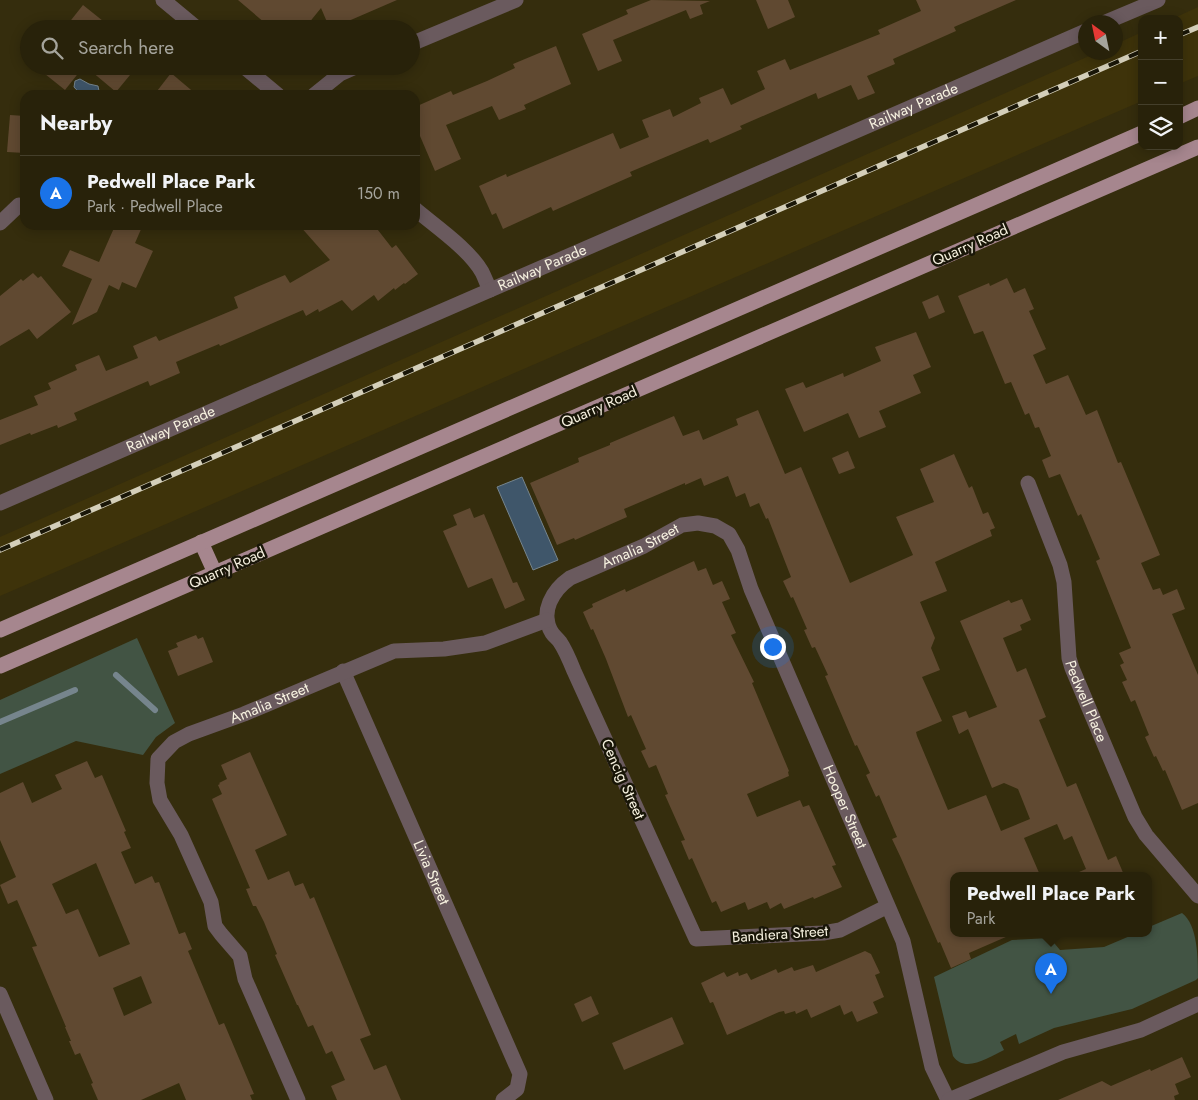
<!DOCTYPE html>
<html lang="en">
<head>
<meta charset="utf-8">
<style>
  :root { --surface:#28220a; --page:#302a13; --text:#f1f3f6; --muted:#a5a49c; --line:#443f2b; --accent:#1a73e8 }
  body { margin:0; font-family:Jost,sans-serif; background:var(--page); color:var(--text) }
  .controls { position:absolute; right:15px; top:15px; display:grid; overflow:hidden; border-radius:10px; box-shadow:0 2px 12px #0003 }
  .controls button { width:45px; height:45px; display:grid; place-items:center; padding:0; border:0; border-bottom:1px solid var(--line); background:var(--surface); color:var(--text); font:25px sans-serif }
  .compass { position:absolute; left:1078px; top:15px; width:45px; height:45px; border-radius:50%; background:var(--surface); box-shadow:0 2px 12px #0003; rotate:327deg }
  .you { position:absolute; left:772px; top:646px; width:18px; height:18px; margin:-12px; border:4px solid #fff; border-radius:50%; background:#1a73e8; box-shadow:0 0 0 8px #1a73e833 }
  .badge { display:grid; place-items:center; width:32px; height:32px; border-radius:50%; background:var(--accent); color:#fff; font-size:16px; font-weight:700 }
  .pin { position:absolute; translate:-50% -41px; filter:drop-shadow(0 1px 2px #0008) }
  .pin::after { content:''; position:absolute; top:26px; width:18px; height:15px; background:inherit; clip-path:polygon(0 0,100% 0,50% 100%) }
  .popup { position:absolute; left:950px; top:872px; width:202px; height:65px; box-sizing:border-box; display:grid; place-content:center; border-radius:10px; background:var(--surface); filter:drop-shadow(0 1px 4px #0005); font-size:16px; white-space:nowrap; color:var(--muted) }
  .popup b { font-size:19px; color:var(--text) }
  .popup::after { content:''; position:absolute; left:50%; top:100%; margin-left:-10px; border:10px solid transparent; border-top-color:var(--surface) }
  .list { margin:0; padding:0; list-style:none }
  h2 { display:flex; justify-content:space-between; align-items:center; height:65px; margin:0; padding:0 20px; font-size:21px }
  h2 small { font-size:16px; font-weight:400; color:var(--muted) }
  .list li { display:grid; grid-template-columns:32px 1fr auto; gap:15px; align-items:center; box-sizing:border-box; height:75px; padding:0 20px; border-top:1px solid var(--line) }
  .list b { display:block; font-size:19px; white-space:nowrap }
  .list p { margin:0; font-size:16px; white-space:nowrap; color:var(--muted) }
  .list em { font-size:16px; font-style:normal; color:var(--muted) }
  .icon { flex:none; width:28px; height:28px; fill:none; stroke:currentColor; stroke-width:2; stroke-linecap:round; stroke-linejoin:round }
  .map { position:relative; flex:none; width:1198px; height:1100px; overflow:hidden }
  .search { position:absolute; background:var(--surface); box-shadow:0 2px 12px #0003; left:20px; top:20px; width:400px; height:55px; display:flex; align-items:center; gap:12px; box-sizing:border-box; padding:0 18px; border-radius:28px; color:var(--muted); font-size:19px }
  .panel { position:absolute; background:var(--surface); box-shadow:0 2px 12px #0003; left:20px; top:90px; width:400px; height:140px; border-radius:15px }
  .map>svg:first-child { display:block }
  .built { fill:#3e330a }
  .green { fill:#425444 }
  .water { fill:#3f566a; stroke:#76858d }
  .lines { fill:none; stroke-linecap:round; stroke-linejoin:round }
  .stream { stroke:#76858d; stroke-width:6 }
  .building { fill:#604931; fill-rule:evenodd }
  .minor { stroke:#6a5a5e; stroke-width:15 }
  .major { stroke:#a6868e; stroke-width:15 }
  .rail-casing { stroke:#d4cfba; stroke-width:5.5 }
  .rail { stroke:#191608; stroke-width:4; stroke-dasharray:11; stroke-linecap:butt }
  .labels { text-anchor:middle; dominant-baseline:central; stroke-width:5; stroke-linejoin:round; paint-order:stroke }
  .street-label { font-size:15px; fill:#f7f2e0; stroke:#191608 }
</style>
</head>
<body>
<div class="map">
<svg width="1198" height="1100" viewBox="0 0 1198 1100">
  <rect width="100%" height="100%" fill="#352d0d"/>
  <g class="built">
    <path d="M1198,7V76L1179,84V19H1172Z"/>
    <path d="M1142,32V101L0,596V537L1096,53L1116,52V44Z"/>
  </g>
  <g class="green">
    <path d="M137,638L175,723L156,737L143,755L76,741L0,774V700Z"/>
    <path d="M1182,913C1198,925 1198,959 1198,978L1196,980L1132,1009L1054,1028L1019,1044L1016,1034L1000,1042L1004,1050C989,1057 965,1074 953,1056L934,977L1012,940L1050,938L1060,950L1104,947L1137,933H1148L1149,927Z"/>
  </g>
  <g class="water">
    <path d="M80,79L89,84L98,86L99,91L98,95C89,95 80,95 74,87L75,81Z"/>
    <path d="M522,477L558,560L533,570L497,487Z"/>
  </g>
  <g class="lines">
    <g class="stream">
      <path d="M116,675L155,710"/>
      <path d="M0,722L75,690"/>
    </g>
  </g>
  <g class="building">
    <path d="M238,0H397L330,29L321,8L304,29H272Z"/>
    <path d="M651,0L710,1L700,5L703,14L690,19L686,10L613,40L622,61L598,71L582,34L628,14L626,10Z"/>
    <path d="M756,0H788L795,17L768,29Z"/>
    <path d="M916,0H1016L954,27L956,31L893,59L895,64L867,76L875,93L858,100L851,85L818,99L816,93L740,126L742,129L710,143L708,139L630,172L632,176L553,211L551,207L503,229L496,213L492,215L479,186L506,174L507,177L613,133L620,149L649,137L642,120L670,109L673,117L701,103L699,98L723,88L731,105L765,89L757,71L785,59L790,70L880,34L878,30L921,11Z"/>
    <path d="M83,5L113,29H64Z"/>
    <path d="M556,46L571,84L524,105L526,109L499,120L492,106L446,125L461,159L435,171L420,136L415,138V107L451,91L453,95L487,81L515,68L513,64Z"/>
    <path d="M35,66H84L65,90Z"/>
    <path d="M85,66H135L129,73L130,75L116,92Z"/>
    <path d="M171,73L197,95H154Z"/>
    <path d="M10,115L25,116V153L7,152Z"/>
    <path d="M299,225H374L392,248L396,245L418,274L405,284L404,283L395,290L394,288L378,301L374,295L352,311L342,300L319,312L318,309L306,316L303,310L220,346L219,344L176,362L180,373L150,386L148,381L74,413L77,420L58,428L57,425L31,435L30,433L0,445V420L38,405L34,396L51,389L48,383L77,370L75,365L99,355L106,371L138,358L133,346L156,336L159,341L238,308L234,297L285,275L290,283L330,260Z"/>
    <path d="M142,227L135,243L153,251L136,288L122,282L119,290L109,285L97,312L72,325L92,279L62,266L70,250L99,262L114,228Z"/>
    <path d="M33,273L38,278L41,276L71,312L37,339L29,329L0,346V296L21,279L23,281Z"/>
    <path d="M1007,278L1014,293L1025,288L1034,309L1029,311L1046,349L1033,355L1046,384L1068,375L1086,415L1097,410L1118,463L1121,462L1160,555L1141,563L1153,590L1160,588L1163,595L1177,589L1185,609L1172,614L1198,675V803L1182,810L1165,770L1163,771L1156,756L1154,757L1145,737L1149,735L1135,700L1131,702L1122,682L1127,680L1120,665L1124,663L1119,653L1131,648L1096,561L1100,559L1081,514L1078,516L1060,474L1049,478L1042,460L1051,456L1039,427L1035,428L1029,413L1025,415L1011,382L1005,384L983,331L974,334L958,296L989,283L990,286Z"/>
    <path d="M938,295L945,312L929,319L922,302Z"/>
    <path d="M916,332L931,367L913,375L921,393L879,411L886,427L859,438L848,413L804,432L785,389L803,382L806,388L843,373L844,377L881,361L875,347Z"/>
    <path d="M758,410L785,474L801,467L850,583L913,555L896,517L934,502L920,469L954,454L969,488L972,486L983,514L988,512L995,528L990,530L992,536L935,562L947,591L920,602L935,638L931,648L940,670L922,677L942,721L916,732L917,736L948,810L986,795L1001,831L1030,819L1018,789L1004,783L992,788L968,729L959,734L952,716L966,711L969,718L997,707L960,621L1009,600L1011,603L1022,599L1031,620L1020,625L1022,630L1003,638L1017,672L1026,668L1046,717L1039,720L1067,787L1076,783L1108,860L1116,856L1124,875H1072L1086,869L1072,836L1064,840L1057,824L1024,838L1040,875H954V933H1015L969,953L971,959L951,968L940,942L938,943L901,858L892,839L897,837L879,795L876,797L866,775L870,773L857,745L855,746L825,676L828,675L815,647L812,648L804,630L807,629L793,597L791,598L783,581L791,577L768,518L766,519L759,503L750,507L745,493L736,497L728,476L704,486L701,478L685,485V483L624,509L627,517L575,540L574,538L557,545L530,483L579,462L578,458L610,445V443L674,416L683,436L699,430L703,440L738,425L736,419Z"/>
    <path d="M848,451L855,468L839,474L832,458Z"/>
    <path d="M470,508L474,518L484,514L513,583L517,582L525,600L505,609L492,578L468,588L443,531L457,525L453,515Z"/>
    <path d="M694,561L698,571L706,568L713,585L722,581L730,599L722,602L736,633L731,635L754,682L752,683L789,771L788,772L789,776L747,794L757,817L800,800L803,807L809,805L836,865L832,866L842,887L814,899L813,897L784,909L781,903L770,909L767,902L748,910L745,902L721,912L716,901L712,903L692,858L689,860L681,841L685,840L665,795L668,794L656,765L649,768L641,751L646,749L631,715L628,717L606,659L593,629L591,630L583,612L593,607L592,604L625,589L626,592Z"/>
    <path d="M196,635L198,639L203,637L213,662L178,676L168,651L178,647L176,643Z"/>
    <path d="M250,752L287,835L255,850L268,880L289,871L295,886L303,883L310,899L314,897L371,1035L360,1039L374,1070L386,1065L401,1100H337L331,1086L345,1080L332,1051L326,1054L313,1025L308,1027L298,1005H297L275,955L277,954L264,922L256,906H253L246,889L250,888L212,799L222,794L218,785L220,784L219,783L227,779L221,765Z"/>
    <path d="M87,761L95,778L102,775L126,831L124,832L131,848L121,852L135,884L152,876L155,883L159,882L179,934L185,932L192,949L188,951L219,1025L224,1023L254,1094L250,1095L252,1100H186L179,1083L141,1100H98L91,1084L93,1083L80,1053L75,1055L69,1041H71L65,1027H66L32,947L37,946L17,900L8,904L0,885L16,877L0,840V793L23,782L32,803L62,789L55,775ZM96,863L130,944L99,957L78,909L66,914L52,884ZM141,976L152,1003L124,1016L113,988Z"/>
    <path d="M865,951L871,954L880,973L875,975L884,997L873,1002L878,1013L857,1022L852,1011L844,1015L840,1005L811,1018L807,1009L796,1014L795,1011L785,1014L784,1011L779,1012L727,1035L713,1002L710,1003L701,983L724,972L727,977L738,972L739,976L747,973L751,980L776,969L778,973L792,967L794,971L813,965L816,972Z"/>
    <path d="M591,996L599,1014L582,1022L574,1004Z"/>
    <path d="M672,1017L684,1044L624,1070L612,1043Z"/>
    <path d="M1182,1057L1191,1077L1175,1084L1179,1094L1174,1096L1175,1100H1058L1102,1081L1111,1086L1150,1069L1151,1071Z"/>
  </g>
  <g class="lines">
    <g class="minor">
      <path d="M163,0L198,29"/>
      <path d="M1106,22L1158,0"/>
      <path d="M411,44L516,0"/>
      <path d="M243,66L278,95"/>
      <path d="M314,95L340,74L358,66"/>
      <path d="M415,209C435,226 469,249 482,272C485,278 487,284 490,290"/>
      <path d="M0,223L19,205"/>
      <path id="s1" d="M1028,483L1060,565L1064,582L1069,658L1072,668L1135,817L1146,835L1198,896"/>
      <path id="s2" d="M0,503L1086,31"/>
      <path id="s3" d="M343,671L520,1074L517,1089L503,1100"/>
      <path id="s4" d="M888,906L840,930L823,933L696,939L574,671C570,661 566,651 560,642C558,639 554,636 552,633C539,612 553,590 570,578L644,546L682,525L698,523L715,526L729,534L738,550L751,589L888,906L903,941L932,1067L948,1100"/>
      <path d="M0,994L46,1100"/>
      <path id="s5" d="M298,1100L245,979L240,956L221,934L215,926L211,902L181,835L160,800L157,783L158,759L174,742L189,734L244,714L394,651L444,649L485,643L547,620"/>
      <path d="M949,1100L1063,1052L1141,1030L1198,1004"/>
    </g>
    <g class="major">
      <path d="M1179,117L1198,108"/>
      <path d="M201,542L215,573"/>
      <path d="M0,630L1142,133"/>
      <path d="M0,666L1198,147"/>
    </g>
    <g class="rail-casing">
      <g id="rail">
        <path d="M1179,35L1198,27"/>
        <path d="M0,550L1142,51"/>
      </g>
    </g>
    <use href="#rail" class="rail"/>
  </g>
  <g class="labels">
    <g class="street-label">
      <text stroke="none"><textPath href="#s2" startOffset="996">Railway Parade</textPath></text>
      <text transform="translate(970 245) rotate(-24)">Quarry Road</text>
      <text stroke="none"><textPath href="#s2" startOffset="591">Railway Parade</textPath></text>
      <text transform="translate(599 407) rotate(-24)">Quarry Road</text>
      <text stroke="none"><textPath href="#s2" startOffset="186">Railway Parade</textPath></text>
      <text stroke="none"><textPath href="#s4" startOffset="678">Amalia Street</textPath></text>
      <text transform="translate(227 568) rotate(-24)">Quarry Road</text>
      <text stroke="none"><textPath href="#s1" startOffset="228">Pedwell Place</textPath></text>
      <text stroke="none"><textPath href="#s5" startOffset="501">Amalia Street</textPath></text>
      <text transform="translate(623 779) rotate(66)">Cencig Street</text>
      <text stroke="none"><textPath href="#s4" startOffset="1071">Hooper Street</textPath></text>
      <text stroke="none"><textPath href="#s3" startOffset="220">Livia Street</textPath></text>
      <text transform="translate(780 934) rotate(-4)">Bandiera Street</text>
    </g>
  </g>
</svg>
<div class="controls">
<button>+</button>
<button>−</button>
<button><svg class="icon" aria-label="layers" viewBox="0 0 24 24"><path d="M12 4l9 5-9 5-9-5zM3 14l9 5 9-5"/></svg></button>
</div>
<svg class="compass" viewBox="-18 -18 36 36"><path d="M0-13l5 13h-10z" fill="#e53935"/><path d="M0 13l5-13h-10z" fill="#a5a49c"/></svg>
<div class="you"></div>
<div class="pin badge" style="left:1051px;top:994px">A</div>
<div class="popup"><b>Pedwell Place Park</b>Park</div>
<div class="search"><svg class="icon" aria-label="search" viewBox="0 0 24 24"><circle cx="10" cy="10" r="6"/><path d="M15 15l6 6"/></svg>Search here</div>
<section class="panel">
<h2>Nearby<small></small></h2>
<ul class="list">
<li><span class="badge">A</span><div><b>Pedwell Place Park</b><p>Park · Pedwell Place</p></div><em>150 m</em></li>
</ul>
</section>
</div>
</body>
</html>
